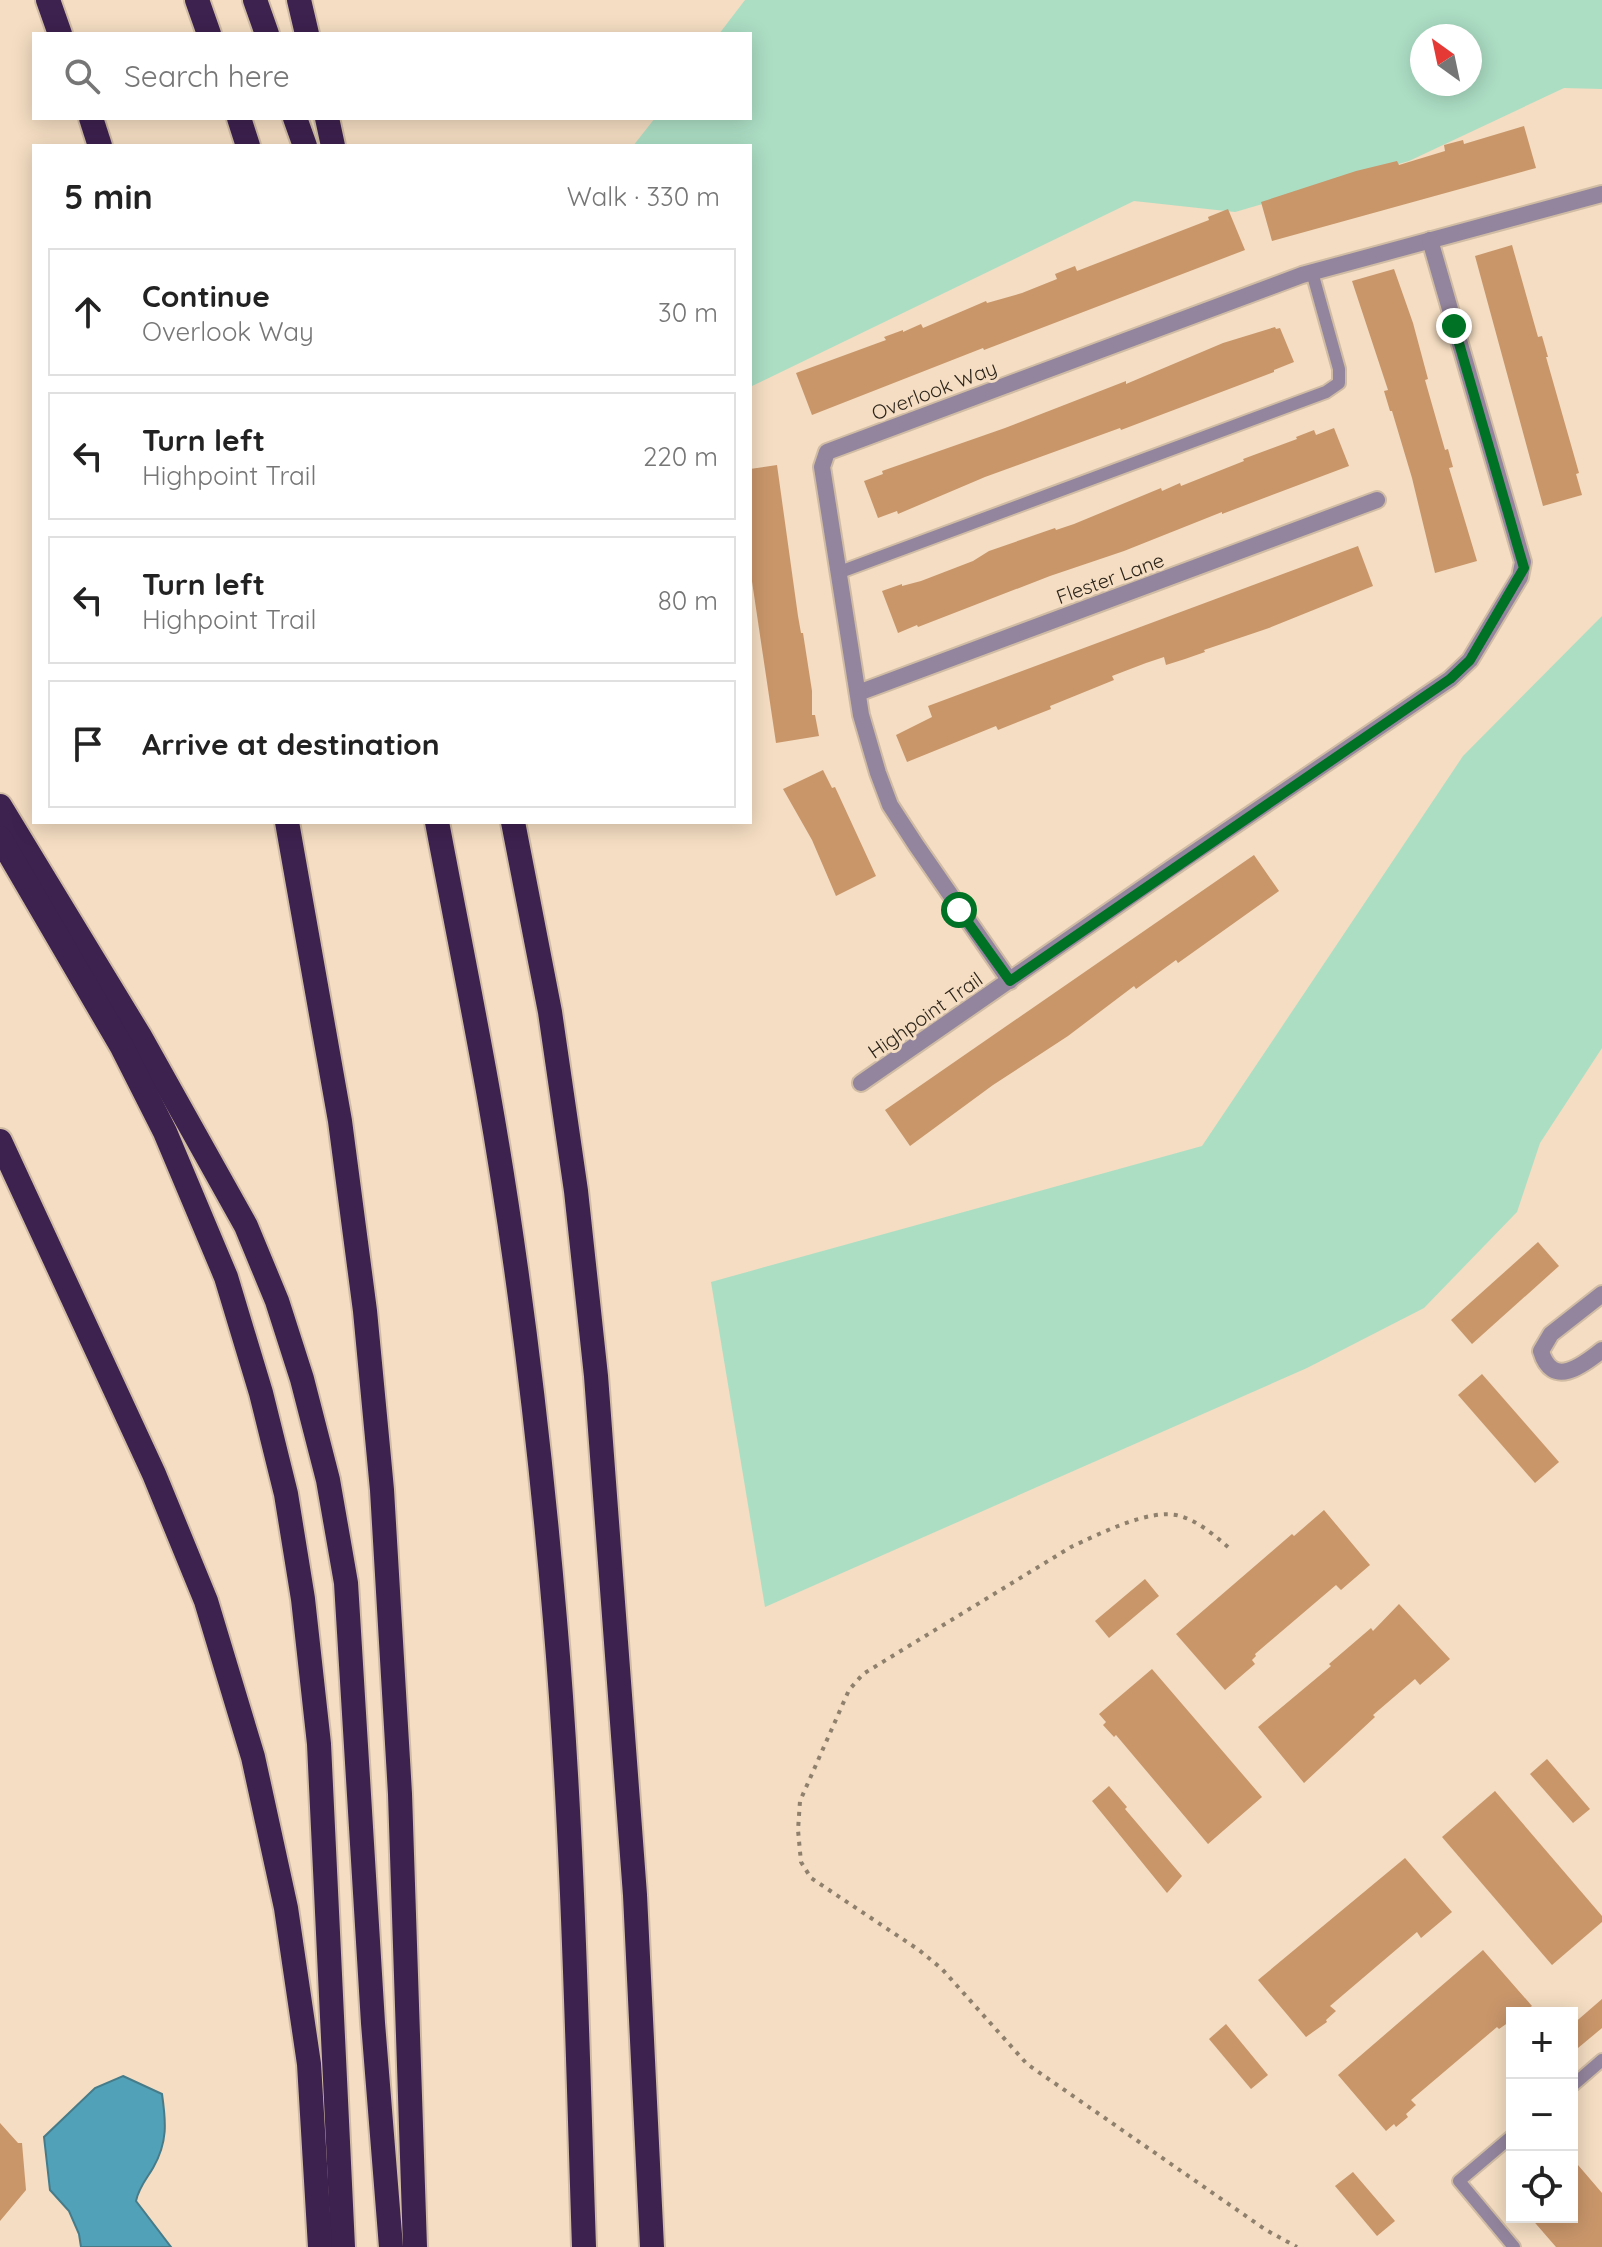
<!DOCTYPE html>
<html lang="en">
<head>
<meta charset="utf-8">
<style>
  :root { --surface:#fff; --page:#f2f2f2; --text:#222; --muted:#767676; --line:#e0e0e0 }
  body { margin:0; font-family:Quicksand,sans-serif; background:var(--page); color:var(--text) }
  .controls { position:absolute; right:24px; bottom:24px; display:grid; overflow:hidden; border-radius:0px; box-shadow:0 4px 20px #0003 }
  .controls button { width:72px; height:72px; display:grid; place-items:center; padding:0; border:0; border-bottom:2px solid var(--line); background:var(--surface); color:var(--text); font:40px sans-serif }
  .compass { position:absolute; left:1410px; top:24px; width:72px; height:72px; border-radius:50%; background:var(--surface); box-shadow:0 4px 20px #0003; rotate:327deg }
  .stop { position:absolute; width:24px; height:24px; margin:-18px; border:6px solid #007226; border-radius:50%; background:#fff }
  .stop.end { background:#007226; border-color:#fff; box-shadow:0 2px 8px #0008 }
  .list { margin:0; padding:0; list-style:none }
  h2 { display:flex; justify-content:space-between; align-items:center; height:104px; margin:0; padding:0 32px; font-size:34px }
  h2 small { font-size:26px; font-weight:400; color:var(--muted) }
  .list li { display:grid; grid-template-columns:52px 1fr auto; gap:24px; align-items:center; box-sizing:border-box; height:128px; margin:0 16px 16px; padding:0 16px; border:2px solid var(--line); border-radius:0px }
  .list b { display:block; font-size:30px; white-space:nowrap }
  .list p { margin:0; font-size:26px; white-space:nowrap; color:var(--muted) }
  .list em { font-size:26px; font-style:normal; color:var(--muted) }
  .icon { flex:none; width:44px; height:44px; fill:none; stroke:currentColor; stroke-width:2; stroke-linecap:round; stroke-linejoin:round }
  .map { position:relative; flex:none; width:1602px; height:2247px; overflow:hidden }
  .search { position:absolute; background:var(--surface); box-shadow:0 4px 20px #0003; left:32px; top:32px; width:720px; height:88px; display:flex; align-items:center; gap:20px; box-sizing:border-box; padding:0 28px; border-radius:0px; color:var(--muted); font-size:30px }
  .panel { position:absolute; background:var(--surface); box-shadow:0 4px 20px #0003; left:32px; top:144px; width:720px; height:680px; border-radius:0px }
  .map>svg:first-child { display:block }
  .green { fill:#acdec4; fill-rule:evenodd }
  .water { fill:#51a1b9; stroke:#467c8a; stroke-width:2 }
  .building { fill:#c9966a }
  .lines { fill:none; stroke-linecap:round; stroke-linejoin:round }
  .lane-casing { stroke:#d0bca4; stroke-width:16 }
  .street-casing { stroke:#d0bca4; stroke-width:20 }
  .highway-casing { stroke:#d0bca4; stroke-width:28 }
  .path { stroke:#8f806d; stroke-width:4; stroke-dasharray:4 6; stroke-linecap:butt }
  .lane { stroke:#93859d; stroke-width:12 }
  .street { stroke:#93859d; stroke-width:16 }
  .highway { stroke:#3d214f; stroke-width:24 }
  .route { stroke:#007226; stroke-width:10 }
  .labels { text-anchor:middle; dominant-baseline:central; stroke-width:6; stroke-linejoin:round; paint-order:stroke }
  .street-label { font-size:20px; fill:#2d251b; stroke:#f4ddc2 }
</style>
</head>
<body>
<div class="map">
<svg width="1602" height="2247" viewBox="0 0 1602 2247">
  <rect width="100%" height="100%" fill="#f4ddc2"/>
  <g class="green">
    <path d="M745,0H1602V89L1564,88L1409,161L1235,212L1134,201L750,387V146H633L655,118H750V34H719ZM1422,36H1470V84H1422Z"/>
    <path d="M1602,616V1048L1540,1143L1517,1212L1424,1308L1307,1368L765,1607L711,1282L1202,1146L1463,756Z"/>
  </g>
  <path class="water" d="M123,2076L162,2094C166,2122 168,2142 153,2168C146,2180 139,2187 136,2201L171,2247H81L79,2234L69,2211L50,2190L44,2137L95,2088Z"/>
  <g class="building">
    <path d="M1524,126L1536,168L1272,241L1261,202L1356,171L1397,161L1399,165L1445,151L1444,145L1463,140L1464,144Z"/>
    <path d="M1228,209L1245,250L984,350L983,348L812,415L796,373L886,340L884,337L903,330V332L921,324L923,328L986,301L987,303L1022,293L1057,279L1055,274L1075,266L1077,271L1209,220L1208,217Z"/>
    <path d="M1512,245L1538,337L1542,336L1548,357H1546L1579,473L1576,474L1582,495L1543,506L1475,256Z"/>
    <path d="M1394,269L1413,323L1428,379L1425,380L1445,450L1448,449L1453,467L1449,468L1477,561L1435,573L1412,478L1392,411H1390L1384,391L1388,390L1352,281Z"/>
    <path d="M1275,327L1276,329L1280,328L1294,362L1274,370V372L1121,430L1120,428L985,477L898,514L897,511L878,518L864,481L883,474L882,471L1005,428L1126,381V384L1223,343Z"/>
    <path d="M1334,428L1349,466L1222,514V512L1124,551L1050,576L918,627L917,625L898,633L882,591L902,584V586L921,581L973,561L989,551L1055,528L1056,530L1074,524L1161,488L1162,491L1180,483L1181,486L1244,461L1243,459L1297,439L1296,437L1314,430L1316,435Z"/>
    <path d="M777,465L798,616L801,633H803L812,691V715H815L819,736L776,743L750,568V469Z"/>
    <path d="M1358,546L1373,586L1269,628L1204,650L1205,652L1185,659L1166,665L1164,657L1146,663L1112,676L1114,680L1050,706L1051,709L998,730L996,726L907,762L896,735L932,717L928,706Z"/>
    <path d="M823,770L832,788L835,787L876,876L836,896L812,840L783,789Z"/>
    <path d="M1254,855L1279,891L1178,963L1176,960L1136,989L1134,986L1068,1036L993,1085L910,1146L885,1110Z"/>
    <path d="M1538,1242L1559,1266L1472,1344L1451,1320Z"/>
    <path d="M1482,1374L1559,1462L1535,1483L1458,1395Z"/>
    <path d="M1324,1510L1370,1565L1341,1590L1336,1585L1255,1654L1256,1656L1252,1660L1255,1664L1225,1690L1176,1634L1292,1534L1294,1536Z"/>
    <path d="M1145,1579L1159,1596L1109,1638L1095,1621Z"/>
    <path d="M1399,1604L1450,1659L1420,1685L1415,1679L1373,1715L1375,1717L1304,1783L1258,1727L1331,1666L1329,1664L1371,1628L1373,1631Z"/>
    <path d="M1152,1669L1262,1797L1208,1844L1116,1735L1114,1737L1103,1725L1106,1722L1099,1714Z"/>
    <path d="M1547,1759L1590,1809L1573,1823L1530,1774Z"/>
    <path d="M1109,1786L1127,1807L1125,1809L1182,1876L1167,1893L1092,1801Z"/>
    <path d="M1495,1791L1602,1916V1922L1552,1965L1442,1837Z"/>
    <path d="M1405,1858L1452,1912L1421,1938L1417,1932L1330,2006L1336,2011L1326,2020L1327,2022L1306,2037L1258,1980Z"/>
    <path d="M1483,1950L1532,2006L1522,2013H1512V2020L1499,2029L1497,2027L1411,2100L1416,2105L1406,2114L1408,2117L1396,2127L1394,2124L1386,2131L1338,2075Z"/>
    <path d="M1602,1999V2028L1572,2053V2025Z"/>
    <path d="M1226,2024L1268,2075L1251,2089L1209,2039Z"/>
    <path d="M0,2123L18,2143H22L26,2190L0,2221Z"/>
    <path d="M1572,2158L1602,2193V2247H1556L1530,2217H1572Z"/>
    <path d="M1353,2172L1395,2221L1377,2236L1335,2186Z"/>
  </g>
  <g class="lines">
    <g class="lane-casing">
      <g id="lane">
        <path d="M840,572L1326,392L1339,383V369L1312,272"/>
        <path d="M1572,2086L1602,2060"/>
        <path d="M1512,2136L1459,2181L1514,2247"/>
      </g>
    </g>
    <g class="street-casing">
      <g id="street">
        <path d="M858,693L1377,500"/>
        <path d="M1010,981L916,845L890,805L878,773L861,715L822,467L827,452L1302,275L1602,194"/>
        <path d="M861,1083L1173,867L1450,679L1470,660L1520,577L1523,562L1430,240"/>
        <path d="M1602,1294L1551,1334L1541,1351C1552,1389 1582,1366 1602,1350"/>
      </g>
    </g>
    <g class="highway-casing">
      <g id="highway">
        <path d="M48,0L60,34"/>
        <path d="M197,0L209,34"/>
        <path d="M255,0L267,34"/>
        <path d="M299,0L307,34"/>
        <path d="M91,118L100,146"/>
        <path d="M239,118L248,146"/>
        <path d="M295,118L305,146"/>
        <path d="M327,118L333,146"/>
        <path d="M0,806L141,1038L246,1226L277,1301L302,1379L328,1480L346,1583L373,2023L391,2247"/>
        <path d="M287,822L340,1121L365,1311L382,1490L400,1794L415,2247"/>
        <path d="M437,822C454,912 472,1001 488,1091C519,1266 540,1444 555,1620C573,1829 577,2038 584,2247"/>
        <path d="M513,822L550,1012L576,1191L596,1376L635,1895L652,2247"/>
        <path d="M0,838L122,1047L165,1132L226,1277L261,1393L286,1494L303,1599L319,1744L343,2247"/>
        <path d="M0,1141L154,1474L206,1601L253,1757L286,1908L309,2064L320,2247"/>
      </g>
    </g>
    <path class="path" d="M1228,1547C1214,1535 1198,1521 1180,1516C1151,1507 1097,1535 1071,1547L863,1674L849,1690L800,1801L798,1830L801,1862L811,1878L919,1950L942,1969L1027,2064L1266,2230L1297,2247"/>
    <use href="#lane" class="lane"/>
    <use href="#street" class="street"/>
    <use href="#highway" class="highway"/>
  </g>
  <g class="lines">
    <path class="route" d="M959,910L1010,981L1450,679L1470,660L1524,568L1454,326"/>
  </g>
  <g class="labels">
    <g class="street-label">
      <text transform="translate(934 390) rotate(-21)">Overlook Way</text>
      <text transform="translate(1110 578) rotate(-20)">Flester Lane</text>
      <text transform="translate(925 1015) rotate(-35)">Highpoint Trail</text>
    </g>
  </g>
</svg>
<div class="controls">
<button>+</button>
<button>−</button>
<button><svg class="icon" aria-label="locate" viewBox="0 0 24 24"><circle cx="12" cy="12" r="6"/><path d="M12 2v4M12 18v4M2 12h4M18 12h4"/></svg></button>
</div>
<svg class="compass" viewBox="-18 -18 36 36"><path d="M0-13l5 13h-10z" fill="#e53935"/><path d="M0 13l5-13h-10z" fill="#767676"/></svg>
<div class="stop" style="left:959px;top:910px"></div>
<div class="stop end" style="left:1454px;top:326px"></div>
<div class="search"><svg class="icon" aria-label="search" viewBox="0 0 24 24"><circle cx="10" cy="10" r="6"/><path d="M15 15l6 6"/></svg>Search here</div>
<section class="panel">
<h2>5 min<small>Walk · 330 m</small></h2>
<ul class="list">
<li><svg class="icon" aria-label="ahead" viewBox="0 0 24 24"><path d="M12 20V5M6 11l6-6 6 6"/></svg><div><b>Continue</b><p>Overlook Way</p></div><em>30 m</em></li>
<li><svg class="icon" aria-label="left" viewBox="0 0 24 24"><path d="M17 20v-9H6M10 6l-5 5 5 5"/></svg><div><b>Turn left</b><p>Highpoint Trail</p></div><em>220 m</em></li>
<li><svg class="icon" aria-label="left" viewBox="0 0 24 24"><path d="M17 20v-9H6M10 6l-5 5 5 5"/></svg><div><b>Turn left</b><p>Highpoint Trail</p></div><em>80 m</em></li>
<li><svg class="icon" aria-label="arrive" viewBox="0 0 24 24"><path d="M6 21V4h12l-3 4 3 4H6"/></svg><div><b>Arrive at destination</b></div></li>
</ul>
</section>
</div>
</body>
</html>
